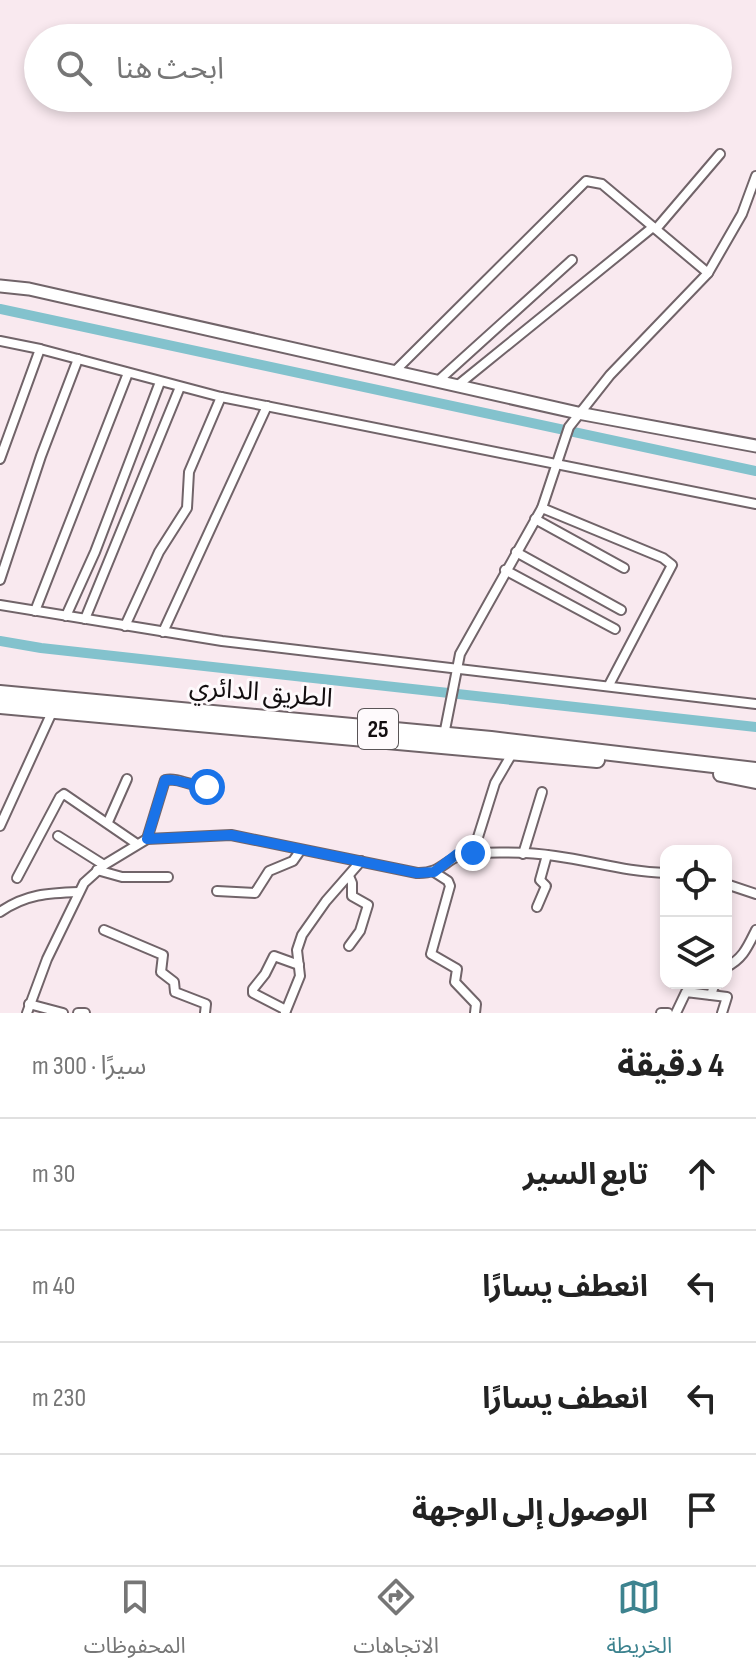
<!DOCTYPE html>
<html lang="ar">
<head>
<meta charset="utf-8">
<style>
  :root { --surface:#fff; --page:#f6f6f6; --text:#222; --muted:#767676; --line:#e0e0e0; --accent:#3d838f }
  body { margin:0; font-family:"Sofia Sans Condensed","Noto Sans Arabic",sans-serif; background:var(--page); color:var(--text); direction:rtl }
  .controls { position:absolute; right:24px; bottom:24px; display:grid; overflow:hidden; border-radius:16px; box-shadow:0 4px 12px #0003 }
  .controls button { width:72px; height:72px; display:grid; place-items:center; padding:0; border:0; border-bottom:2px solid var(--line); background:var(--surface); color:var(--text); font:40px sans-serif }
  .stop { position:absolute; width:24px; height:24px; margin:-18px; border:6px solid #1a73e8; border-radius:50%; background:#fff }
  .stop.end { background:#1a73e8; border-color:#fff; box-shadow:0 2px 8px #0008 }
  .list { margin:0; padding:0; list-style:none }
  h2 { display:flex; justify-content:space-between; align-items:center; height:104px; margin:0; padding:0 32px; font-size:34px }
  h2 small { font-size:26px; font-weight:400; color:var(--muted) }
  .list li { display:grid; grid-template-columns:52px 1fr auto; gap:24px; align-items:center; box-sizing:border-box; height:112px; padding:0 32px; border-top:2px solid var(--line) }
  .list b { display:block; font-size:30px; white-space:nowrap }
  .list em { font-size:26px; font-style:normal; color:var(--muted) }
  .icon { flex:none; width:44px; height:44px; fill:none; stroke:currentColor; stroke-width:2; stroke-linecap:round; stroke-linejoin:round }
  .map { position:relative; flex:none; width:756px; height:1013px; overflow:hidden; direction:ltr }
  .search { position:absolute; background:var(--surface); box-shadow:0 4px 12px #0003; left:24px; right:24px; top:24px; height:88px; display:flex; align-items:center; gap:20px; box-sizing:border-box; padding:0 28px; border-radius:44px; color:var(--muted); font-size:30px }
  .sheet { height:552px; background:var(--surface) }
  nav { display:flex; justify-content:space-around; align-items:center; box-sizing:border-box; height:112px; border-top:2px solid var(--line); background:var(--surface); font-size:22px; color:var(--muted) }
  nav a { display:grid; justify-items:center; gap:4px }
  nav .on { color:var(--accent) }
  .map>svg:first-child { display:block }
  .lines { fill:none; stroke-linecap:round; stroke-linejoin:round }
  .canal { stroke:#83c2cd; stroke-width:10 }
  .street-casing { stroke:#716469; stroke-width:12 }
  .secondary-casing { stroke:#716469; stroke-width:15 }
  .highway-casing { stroke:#716469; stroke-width:18 }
  .street { stroke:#fff; stroke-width:8 }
  .secondary { stroke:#fff; stroke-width:11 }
  .highway { stroke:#fff; stroke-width:14 }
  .route { stroke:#1a73e8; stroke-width:10 }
  .labels { text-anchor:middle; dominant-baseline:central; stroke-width:6; stroke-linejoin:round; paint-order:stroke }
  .shield { fill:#fefafc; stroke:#595456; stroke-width:2 }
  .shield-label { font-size:24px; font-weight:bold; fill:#120d0f }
  .street-label { font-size:26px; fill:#120d0f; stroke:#fefafc }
</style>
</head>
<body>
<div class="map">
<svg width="756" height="1013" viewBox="0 0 756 1013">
  <rect width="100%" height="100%" fill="#f9e9ef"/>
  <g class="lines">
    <g class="canal">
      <path d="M0,309L756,471"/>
      <path d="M0,641L41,648L756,727"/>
    </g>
    <g class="street-casing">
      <g id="street">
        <path d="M656,229L720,154"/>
        <path d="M0,341L40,349L221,397L756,504"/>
        <path d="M395,371L586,181L602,184L708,273"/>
        <path d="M438,381L572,260"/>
        <path d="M458,385L653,227"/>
        <path d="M0,459L40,349"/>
        <path d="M542,508L663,558L672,565L609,685"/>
        <path d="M535,519L624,568"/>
        <path d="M516,552L621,610"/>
        <path d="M505,570L615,629"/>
        <path d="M0,580L41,456L78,359"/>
        <path d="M0,605L222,641L756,704"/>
        <path d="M35,611L128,373"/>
        <path d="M66,616L95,552L160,382"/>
        <path d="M85,619L180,387"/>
        <path d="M125,626L159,552L187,508L189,472L221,397"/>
        <path d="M163,632L267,406"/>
        <path d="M444,735L460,654L542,508L569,427L610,375L708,273L742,214L756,176"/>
        <path d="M108,822L127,779"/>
        <path d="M0,826L53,710"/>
        <path d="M58,836L104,865"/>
        <path d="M147,839L165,780C178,777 193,787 207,787"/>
        <path d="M473,853L495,783L513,752"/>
        <path d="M523,854L542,792"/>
        <path d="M97,870L122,877H168"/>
        <path d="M434,872L448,881L450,886L431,954L457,969L455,982L476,1004L475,1013"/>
        <path d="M17,878L60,797L64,794L137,844"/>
        <path d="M726,884L756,894"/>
        <path d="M217,891L255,893L269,871L293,861L300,851"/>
        <path d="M537,907L546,886L540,880L547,855"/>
        <path d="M0,912C26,894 48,893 79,892"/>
        <path d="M104,930L163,955L161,972L174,982L175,992L206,1004L205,1013"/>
        <path d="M349,946L360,931L368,905L352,896V883L349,876"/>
        <path d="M726,967C743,959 748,946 756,930"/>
        <path d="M711,995L715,983"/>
        <path d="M29,1004L63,1013"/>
        <path d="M286,1010L253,993V989L265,974L274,956L299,965"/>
        <path d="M27,1013L47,959L84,883L104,865L147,839L231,835L417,873C445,874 446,854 473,853C500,852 529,852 555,856C593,861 626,872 666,873"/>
        <path d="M78,1013H85"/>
        <path d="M285,1013L300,976L297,950L302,935L326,901L361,861"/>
        <path d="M661,1013H668"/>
        <path d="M676,1013L686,992L727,997L722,1013"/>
      </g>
    </g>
    <g class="secondary-casing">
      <path id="secondary" d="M0,286L29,289L578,413L756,446"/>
    </g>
    <g class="highway-casing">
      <g id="highway">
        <path d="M0,693L491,739L756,770"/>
        <path d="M0,706L597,760"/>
        <path d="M721,774L756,781"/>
      </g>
    </g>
    <use href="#street" class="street"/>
    <use href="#secondary" class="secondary"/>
    <use href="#highway" class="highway"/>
  </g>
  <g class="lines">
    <path class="route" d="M207,787C194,787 178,778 165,780L147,839L231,835L417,873L434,872L457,854L473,853"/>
  </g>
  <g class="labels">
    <rect class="shield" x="358" y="709" width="40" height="40" rx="6"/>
    <g class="shield-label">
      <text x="378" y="729">25</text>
    </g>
    <g class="street-label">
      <text transform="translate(261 693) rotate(5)">الطريق الدائري</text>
    </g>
  </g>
</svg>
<div class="controls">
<button><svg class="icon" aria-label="locate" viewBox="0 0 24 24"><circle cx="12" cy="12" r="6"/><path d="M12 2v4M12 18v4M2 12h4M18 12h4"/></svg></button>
<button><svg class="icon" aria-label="layers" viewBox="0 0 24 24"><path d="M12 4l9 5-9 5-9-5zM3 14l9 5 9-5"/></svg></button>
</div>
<div class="stop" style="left:207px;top:787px"></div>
<div class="stop end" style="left:473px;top:853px"></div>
<div class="search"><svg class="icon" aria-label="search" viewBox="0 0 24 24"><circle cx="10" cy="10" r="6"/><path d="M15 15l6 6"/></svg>ابحث هنا</div>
</div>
<section class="sheet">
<h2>4 دقيقة<small>سيرًا · 300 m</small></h2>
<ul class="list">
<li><svg class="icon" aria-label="ahead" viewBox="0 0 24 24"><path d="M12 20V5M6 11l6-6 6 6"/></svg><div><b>تابع السير</b></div><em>30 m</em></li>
<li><svg class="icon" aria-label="left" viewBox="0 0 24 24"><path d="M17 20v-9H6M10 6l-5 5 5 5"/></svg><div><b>انعطف يسارًا</b></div><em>40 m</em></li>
<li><svg class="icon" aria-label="left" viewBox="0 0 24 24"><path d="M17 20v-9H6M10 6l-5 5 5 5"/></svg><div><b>انعطف يسارًا</b></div><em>230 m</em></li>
<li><svg class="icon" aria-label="arrive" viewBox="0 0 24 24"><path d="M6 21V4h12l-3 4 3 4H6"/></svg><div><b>الوصول إلى الوجهة</b></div></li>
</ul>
</section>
<nav>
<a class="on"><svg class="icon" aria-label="map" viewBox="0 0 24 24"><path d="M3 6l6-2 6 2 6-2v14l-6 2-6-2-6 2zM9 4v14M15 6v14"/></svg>الخريطة</a>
<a><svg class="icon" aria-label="directions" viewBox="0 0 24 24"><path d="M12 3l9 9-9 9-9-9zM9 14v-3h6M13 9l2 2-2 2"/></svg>الاتجاهات</a>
<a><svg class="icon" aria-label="saved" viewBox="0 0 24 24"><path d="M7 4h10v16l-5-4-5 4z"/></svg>المحفوظات</a>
</nav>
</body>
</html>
